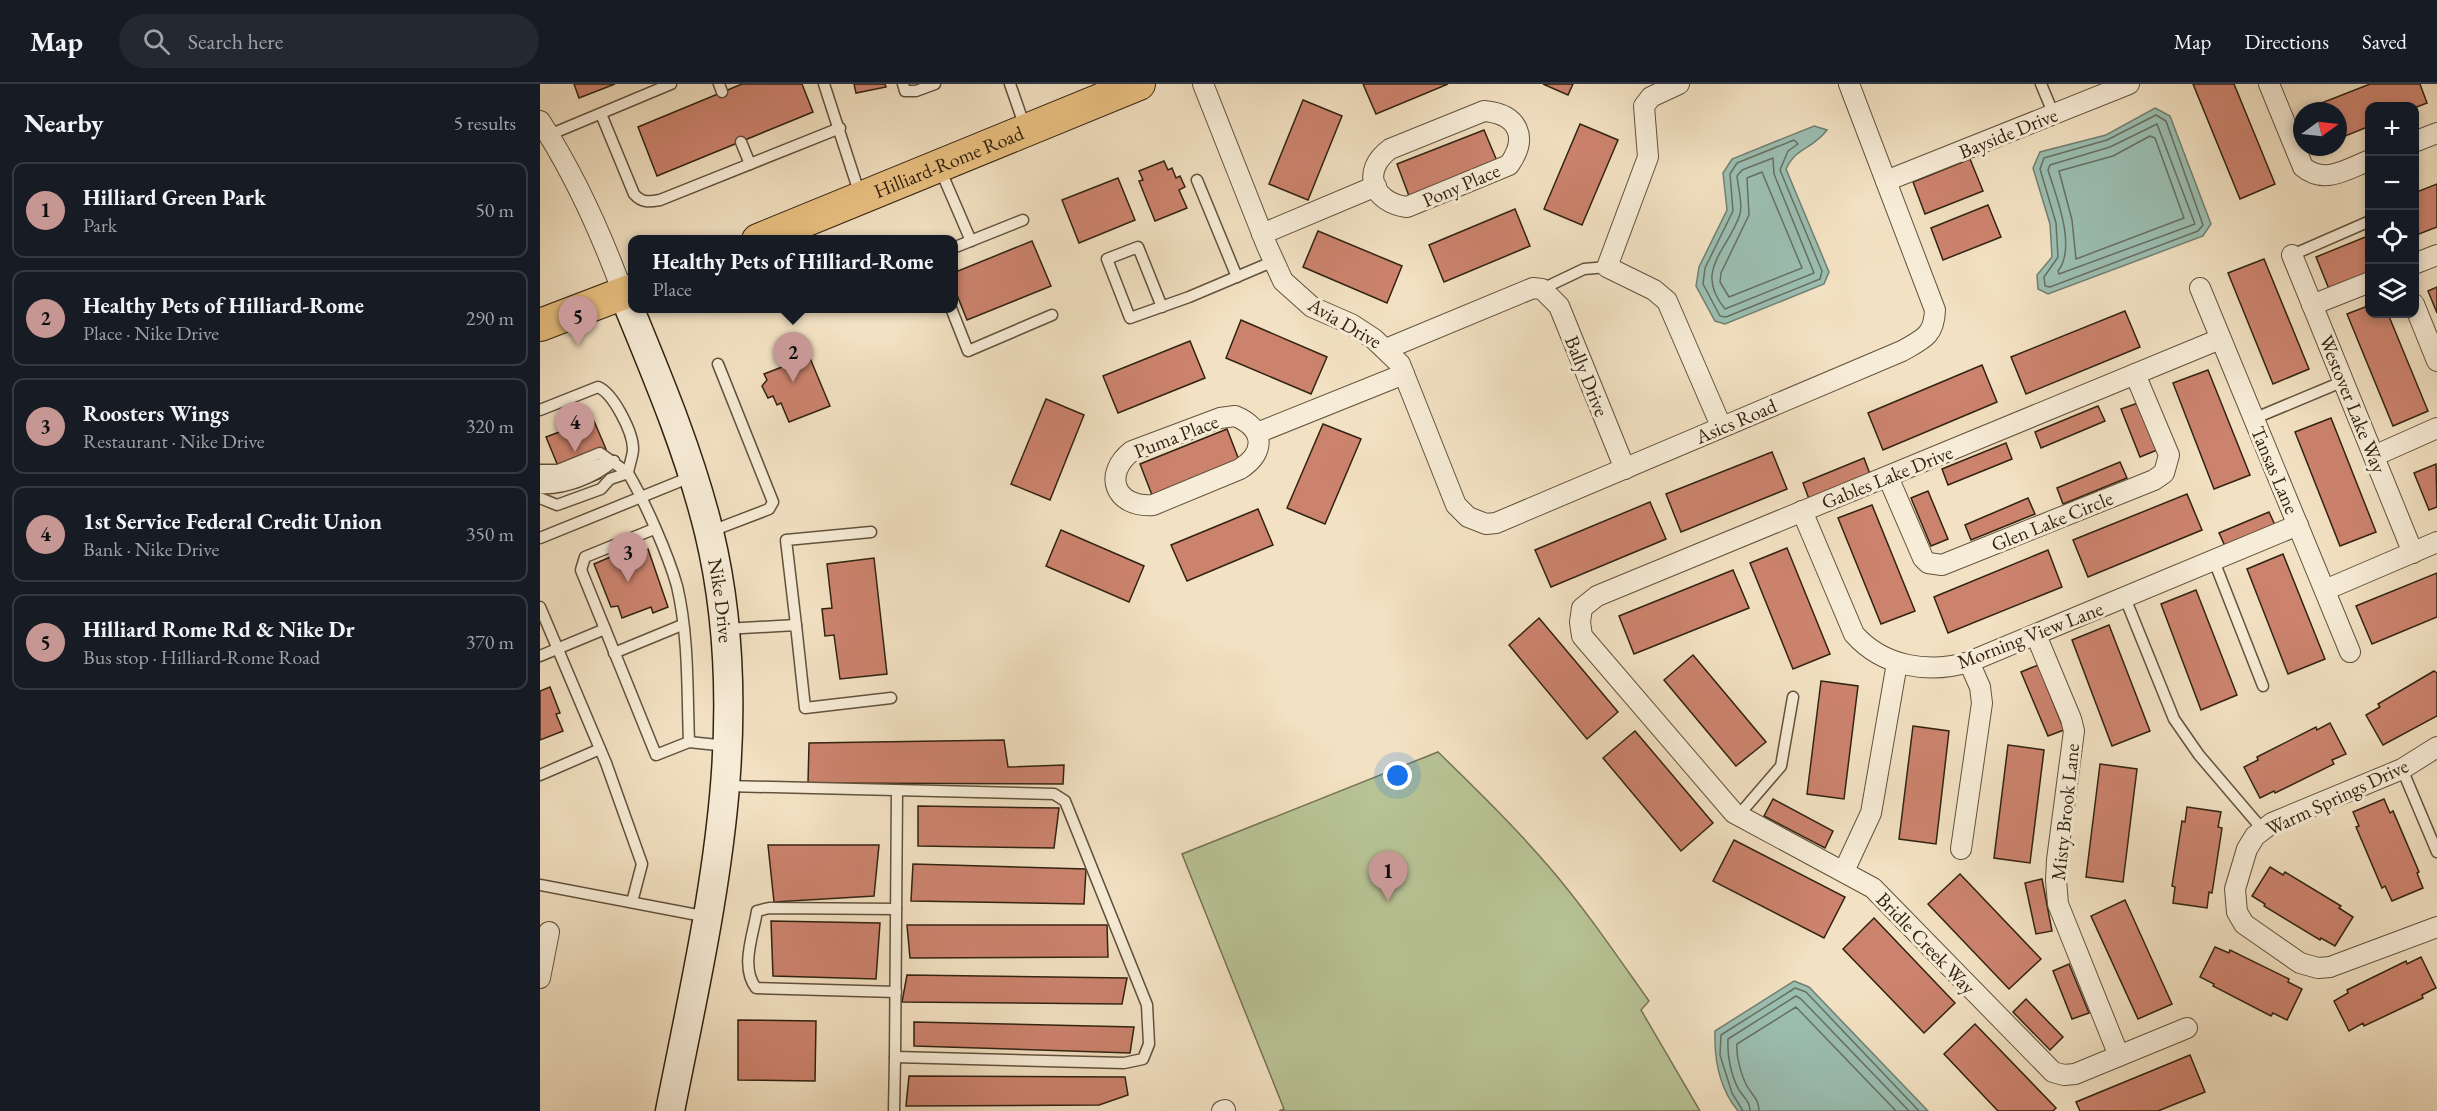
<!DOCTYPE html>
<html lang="en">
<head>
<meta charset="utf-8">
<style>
  :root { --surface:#171b24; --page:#242831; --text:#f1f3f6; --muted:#9ea1a6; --line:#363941; --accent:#c59692 }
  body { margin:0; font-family:"EB Garamond",serif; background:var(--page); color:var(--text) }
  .controls { position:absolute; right:18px; top:18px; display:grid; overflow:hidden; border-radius:12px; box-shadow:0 3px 9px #0003 }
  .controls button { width:54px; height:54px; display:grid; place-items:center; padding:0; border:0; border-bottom:2px solid var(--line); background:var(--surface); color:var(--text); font:30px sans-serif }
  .compass { position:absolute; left:1753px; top:18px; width:54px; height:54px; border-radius:50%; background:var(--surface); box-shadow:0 3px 9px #0003; rotate:75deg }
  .you { position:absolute; left:858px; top:692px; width:21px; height:21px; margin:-15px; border:4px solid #fff; border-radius:50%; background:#1a73e8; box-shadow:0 0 0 9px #1a73e833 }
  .badge { display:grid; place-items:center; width:39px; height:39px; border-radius:50%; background:var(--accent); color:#111; font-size:20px; font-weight:700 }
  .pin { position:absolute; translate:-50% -50px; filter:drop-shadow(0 2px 3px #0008) }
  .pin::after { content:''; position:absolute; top:32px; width:21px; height:18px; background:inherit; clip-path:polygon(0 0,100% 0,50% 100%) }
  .popup { position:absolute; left:88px; top:151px; width:330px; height:78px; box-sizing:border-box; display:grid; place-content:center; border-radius:12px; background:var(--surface); filter:drop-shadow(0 2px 4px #0005); font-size:20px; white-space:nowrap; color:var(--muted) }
  .popup b { font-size:22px; color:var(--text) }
  .popup::after { content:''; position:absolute; left:50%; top:100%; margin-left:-12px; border:12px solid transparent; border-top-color:var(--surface) }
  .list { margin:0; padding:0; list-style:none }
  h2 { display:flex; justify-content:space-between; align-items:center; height:78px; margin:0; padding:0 24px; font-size:26px }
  h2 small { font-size:20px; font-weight:400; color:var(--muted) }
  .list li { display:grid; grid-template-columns:39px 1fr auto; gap:18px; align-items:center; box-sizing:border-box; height:96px; margin:0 12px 12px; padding:0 12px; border:2px solid var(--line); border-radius:12px }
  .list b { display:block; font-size:22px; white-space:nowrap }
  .list p { margin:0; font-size:20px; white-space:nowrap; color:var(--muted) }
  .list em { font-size:20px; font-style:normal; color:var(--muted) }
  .icon { flex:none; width:33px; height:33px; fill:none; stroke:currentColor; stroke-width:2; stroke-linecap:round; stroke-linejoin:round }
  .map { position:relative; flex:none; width:1897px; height:1027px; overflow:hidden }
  header { display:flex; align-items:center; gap:36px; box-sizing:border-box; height:84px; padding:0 30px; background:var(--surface); border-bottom:2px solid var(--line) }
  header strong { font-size:28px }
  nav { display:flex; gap:33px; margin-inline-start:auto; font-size:21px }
  .search { width:420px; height:54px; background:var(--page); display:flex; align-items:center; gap:15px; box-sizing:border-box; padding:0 21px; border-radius:33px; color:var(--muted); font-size:22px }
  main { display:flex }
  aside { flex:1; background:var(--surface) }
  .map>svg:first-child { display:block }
  .green { fill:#b8c395; stroke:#757353; stroke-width:1.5 }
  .water { fill:#9bbeb1; stroke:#718071; stroke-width:1.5 }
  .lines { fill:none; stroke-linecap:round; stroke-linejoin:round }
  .shore { stroke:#667061; stroke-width:1.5 }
  .building { fill:#cc836e; stroke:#322311; stroke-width:1.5 }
  .lane-casing { stroke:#62523d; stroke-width:13 }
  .street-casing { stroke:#62523d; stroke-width:22 }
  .secondary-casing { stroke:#322311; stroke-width:31 }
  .primary-casing { stroke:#322311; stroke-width:34 }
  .lane { stroke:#f7ecd7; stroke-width:10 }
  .street { stroke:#f7ecd7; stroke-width:20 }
  .secondary { stroke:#f7ecd7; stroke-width:28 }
  .primary { stroke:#e9c081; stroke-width:32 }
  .labels { text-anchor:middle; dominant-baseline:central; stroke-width:6; stroke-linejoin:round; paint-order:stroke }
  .street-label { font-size:20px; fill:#322311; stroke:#f7ecd7 }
</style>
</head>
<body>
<header>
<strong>Map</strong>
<div class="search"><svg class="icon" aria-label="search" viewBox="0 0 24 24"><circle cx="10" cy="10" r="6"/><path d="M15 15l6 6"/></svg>Search here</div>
<nav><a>Map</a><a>Directions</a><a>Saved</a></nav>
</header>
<main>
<aside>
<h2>Nearby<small>5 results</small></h2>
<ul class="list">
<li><span class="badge">1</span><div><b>Hilliard Green Park</b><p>Park</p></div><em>50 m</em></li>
<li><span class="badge">2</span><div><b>Healthy Pets of Hilliard-Rome</b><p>Place · Nike Drive</p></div><em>290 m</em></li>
<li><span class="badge">3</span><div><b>Roosters Wings</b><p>Restaurant · Nike Drive</p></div><em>320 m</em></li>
<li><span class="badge">4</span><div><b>1st Service Federal Credit Union</b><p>Bank · Nike Drive</p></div><em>350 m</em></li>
<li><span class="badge">5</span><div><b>Hilliard Rome Rd &amp; Nike Dr</b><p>Bus stop · Hilliard-Rome Road</p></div><em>370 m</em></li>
</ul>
</aside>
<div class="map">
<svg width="1897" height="1027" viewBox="0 0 1897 1027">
  <rect width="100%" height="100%" fill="#f2e1c2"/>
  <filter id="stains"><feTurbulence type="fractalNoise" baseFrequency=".00333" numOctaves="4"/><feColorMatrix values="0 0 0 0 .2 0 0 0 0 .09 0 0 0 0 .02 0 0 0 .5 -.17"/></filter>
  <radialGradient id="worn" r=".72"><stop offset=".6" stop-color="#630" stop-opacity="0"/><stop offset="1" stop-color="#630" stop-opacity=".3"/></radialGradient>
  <path class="green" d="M898,668C936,705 975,743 1010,784C1046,826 1077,872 1109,917L1101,926L1160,1027H739L744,1025L642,770Z"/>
  <g class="water">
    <path d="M1615,24L1630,32L1671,140L1663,152L1508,210L1498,205L1497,191L1512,173L1510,140L1493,84L1500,68L1566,51Z"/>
    <path d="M1274,42L1287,46C1272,66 1257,62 1246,85L1289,188L1284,200L1185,240L1175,237L1156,202L1159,183L1187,126L1183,89L1192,75Z"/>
    <path d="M1254,897L1269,903L1388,1027H1198C1179,1004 1174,977 1175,947Z"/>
  </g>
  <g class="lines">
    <g class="shore">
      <path d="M1616,31L1626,37L1663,141L1658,147L1510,203L1505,202L1504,193L1518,173L1516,139L1500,85L1504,74L1567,56Z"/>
      <path d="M1617,40L1655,140L1519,190L1518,187C1537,163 1516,112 1508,86L1510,81L1570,63Z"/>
      <path d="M1610,52L1615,54L1644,134L1536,175L1532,136L1519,87L1573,72Z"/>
      <path d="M1254,56L1258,60L1248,67L1240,86L1282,187L1280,195L1186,233L1180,232L1163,200L1165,184L1193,127L1190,90L1197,79Z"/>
      <path d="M1233,74L1234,90L1274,189L1185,225C1153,186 1188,167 1200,130C1203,119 1198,104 1197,92L1202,86Z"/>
      <path d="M1222,88L1262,184L1189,213L1180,198L1181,189L1209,131L1207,94Z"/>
      <path d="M1203,1027L1192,1009L1180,971L1181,951L1255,904L1266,908L1379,1027"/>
      <path d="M1210,1027C1210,1017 1204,1014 1199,1006C1191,992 1187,971 1188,955L1256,912L1261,915L1369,1027"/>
      <path d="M1219,1027C1219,1015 1212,1011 1207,1002C1201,991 1196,972 1197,960L1256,923L1356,1027"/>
    </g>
  </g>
  <g class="building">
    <path d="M34,0H75L39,14Z"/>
    <path d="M202,0H262L273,28L117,92L98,43Z"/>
    <path d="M314,0H345L346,3L316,9Z"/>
    <path d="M823,0H908L836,30Z"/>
    <path d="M1003,0H1033L1028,11Z"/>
    <path d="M1653,0H1694L1735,100L1700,115Z"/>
    <path d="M1830,0H1880L1887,19L1874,24L1830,22V42L1798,55V27H1776L1774,22Z"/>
    <path d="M763,16L802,32L768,116L729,100Z"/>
    <path d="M1040,40L1078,56L1042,141L1004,125Z"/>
    <path d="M944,46L957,77L869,112L857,80Z"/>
    <path d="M1430,75L1443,107L1385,130L1373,98Z"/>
    <path d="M624,77L628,86L632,84L636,94L640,92L645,103L639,106L647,124L615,137L599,97L603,96L599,87Z"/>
    <path d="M578,94L595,136L539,159L522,116Z"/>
    <path d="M1897,100V143L1874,152V109Z"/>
    <path d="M1448,121L1461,153L1403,176L1391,144Z"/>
    <path d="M975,125L990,162L904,198L889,161Z"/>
    <path d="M778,147L862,182L847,219L763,183Z"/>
    <path d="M1830,151V188L1789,205L1776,173Z"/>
    <path d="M492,157L511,202L427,236L413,201V189Z"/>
    <path d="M1724,175L1769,285L1733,300L1688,189Z"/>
    <path d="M1897,203V229L1888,207Z"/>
    <path d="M1830,221V230H1848L1888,327L1853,342L1807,230Z"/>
    <path d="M1585,227L1600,263L1486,310L1471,273Z"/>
    <path d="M701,236L787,273L771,310L686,274Z"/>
    <path d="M262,255L290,322L249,338L241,319L237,321L233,312L228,314L222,302L227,296L224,290L242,283L236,267Z"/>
    <path d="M650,257L665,294L578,329L563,292Z"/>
    <path d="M1442,281L1457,318L1343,366L1328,329Z"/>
    <path d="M1668,286L1710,391L1674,405L1633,299Z"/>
    <path d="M506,315L544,331L510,416L471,400Z"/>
    <path d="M1598,319L1617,366L1600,373L1581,325Z"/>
    <path d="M1558,322L1565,337L1501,364L1495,348Z"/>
    <path d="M51,330L66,365L51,371L61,394L37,404L26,378L18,382L6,353L22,347L21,343Z"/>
    <path d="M1791,334L1836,448L1800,462L1755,348Z"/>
    <path d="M783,340L821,355L785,440L747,424Z"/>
    <path d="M687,345L699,376L612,411L600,380Z"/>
    <path d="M1466,359L1472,375L1408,401L1402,385Z"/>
    <path d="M1232,368L1247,405L1141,448L1126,410Z"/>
    <path d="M1324,374L1330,390L1269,415L1263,399Z"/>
    <path d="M1580,378L1587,394L1523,420L1517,404Z"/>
    <path d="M1896,380L1897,423L1889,426L1874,389Z"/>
    <path d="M1388,407L1408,455L1391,462L1371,414Z"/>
    <path d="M1647,410L1662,446L1548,493L1533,456Z"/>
    <path d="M1488,414L1495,430L1431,456L1425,441Z"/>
    <path d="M1110,418L1126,455L1011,503L995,466Z"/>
    <path d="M1332,421L1375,527L1341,540L1298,434Z"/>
    <path d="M718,425L733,461L647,497L631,461Z"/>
    <path d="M1729,428L1735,441L1685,462L1679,449Z"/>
    <path d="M521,446L604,482L589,518L506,482Z"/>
    <path d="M1247,464L1290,570L1253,585L1210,479Z"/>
    <path d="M108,465L128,523L113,529L111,523L82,534L78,522L71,523L54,480L75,471L78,478Z"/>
    <path d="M1508,466L1522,503L1408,549L1394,513Z"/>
    <path d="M1743,470L1785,575L1748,590L1707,485Z"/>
    <path d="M334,474L347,590L300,595L294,551L285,552L282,525L292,524L287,480Z"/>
    <path d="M1193,486L1209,524L1094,570L1079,532Z"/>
    <path d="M1897,489V533L1832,560L1816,522Z"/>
    <path d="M1656,506L1697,611L1661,626L1621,520Z"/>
    <path d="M999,534L1078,628L1047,655L969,561Z"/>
    <path d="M1569,541L1610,647L1572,662L1532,556Z"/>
    <path d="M1153,571L1226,658L1196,682L1124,596Z"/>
    <path d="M1498,581L1524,646L1508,652L1481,588Z"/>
    <path d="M1894,587L1897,589V632L1843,661L1826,631L1840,623L1838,620Z"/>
    <path d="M1281,597L1318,602L1304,715L1267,710Z"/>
    <path d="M10,603L20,629L16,630L23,647L0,656V607Z"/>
    <path d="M1790,639L1806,670L1792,676L1794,680L1735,709L1734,707L1720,714L1704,683L1718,676L1717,673L1776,643L1777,646Z"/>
    <path d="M1373,642L1409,647L1396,760L1359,755Z"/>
    <path d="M1095,647L1173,739L1141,767L1063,674Z"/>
    <path d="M464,656L468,683L524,681L523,700L268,699L269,659Z"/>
    <path d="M1468,661L1504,666L1490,779L1454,774Z"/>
    <path d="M1560,680L1597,685L1583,798L1546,793Z"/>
    <path d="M1233,715L1293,747L1285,764L1224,732Z"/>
    <path d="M1844,715L1850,729L1853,727L1879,788L1877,789L1883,804L1852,817L1845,802L1842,804L1816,743L1819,742L1813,728Z"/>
    <path d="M378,722L519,724L514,764L378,762Z"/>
    <path d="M1647,723L1681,728L1678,743L1682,744L1672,809L1669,808L1667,824L1633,819L1635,803L1632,802L1642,737L1645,738Z"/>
    <path d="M1194,756L1305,813L1284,854L1173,797Z"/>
    <path d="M228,761H339L334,812L234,818Z"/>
    <path d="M373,780L546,785L544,820L371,817Z"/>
    <path d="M1730,783L1743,791L1745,788L1801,822L1799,824L1813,833L1795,862L1781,854L1780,856L1724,822L1725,820L1712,812Z"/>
    <path d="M1420,790L1501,875L1469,905L1388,820Z"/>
    <path d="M1502,795L1512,847L1496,850L1485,799Z"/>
    <path d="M1585,816L1632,920L1598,935L1551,832Z"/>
    <path d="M1334,834L1415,919L1384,949L1303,865Z"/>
    <path d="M231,837L340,839L336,895L233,892Z"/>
    <path d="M367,841H567L568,873L370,874Z"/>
    <path d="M1675,863L1689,869L1690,866L1749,895L1748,898L1762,905L1747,936L1733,929L1731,932L1673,902L1674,900L1660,893Z"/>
    <path d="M1881,873L1896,904L1882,911L1883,914L1824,942L1823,939L1809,947L1794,917L1808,909L1807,906L1866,877L1867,880Z"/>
    <path d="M1529,880L1549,929L1532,935L1513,887Z"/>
    <path d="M367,891L587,894L582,920L362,918Z"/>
    <path d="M1486,915L1523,953L1510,966L1473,928Z"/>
    <path d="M198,936L276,937L275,997L198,996Z"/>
    <path d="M374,938L594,943L590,969L374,962Z"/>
    <path d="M1435,940L1516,1024L1513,1027H1458L1404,970Z"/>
    <path d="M1650,971L1665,1008L1618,1027H1540L1536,1018Z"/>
    <path d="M369,992L585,993L588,1011L559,1021L366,1022Z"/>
  </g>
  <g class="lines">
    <g class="lane-casing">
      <g id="lane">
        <path d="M179,0L182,8"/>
        <path d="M284,0L320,111"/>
        <path d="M363,0L365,7H376L395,0"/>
        <path d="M470,0L485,43"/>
        <path d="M1501,0L1514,31"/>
        <path d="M61,30L94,110C102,119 109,118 120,116L300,44"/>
        <path d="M9,51L131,0"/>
        <path d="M201,58L210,80"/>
        <path d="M400,85L431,157"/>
        <path d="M657,96L697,193"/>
        <path d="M413,164L483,136"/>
        <path d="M1752,171L1830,137"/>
        <path d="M1002,205L1044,185L1067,183"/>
        <path d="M622,223L598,163L567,175L590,234L649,213L734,177"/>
        <path d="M411,224L428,267L512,231"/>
        <path d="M0,326L58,303C73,309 93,348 93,365C93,372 89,381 88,389C105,418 128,470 137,502C149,553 147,607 149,658"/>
        <path d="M1713,335L1804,297"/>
        <path d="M0,386H18L60,369L88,389L70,395L61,405L17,421L0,414"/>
        <path d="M0,394C23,400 50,379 74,377"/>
        <path d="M0,404C24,406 56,393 74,377"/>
        <path d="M169,448L229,425L233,418L178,280"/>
        <path d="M0,454L153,392"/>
        <path d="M1674,477L1723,602"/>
        <path d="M1585,514L1634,635L1659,671L1723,746"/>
        <path d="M0,523L66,679L102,780L92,818"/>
        <path d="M256,541L246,456L331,448"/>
        <path d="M65,545L41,486L45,473L114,445"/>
        <path d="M185,545L256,541L265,624L351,614"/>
        <path d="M74,569L142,541"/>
        <path d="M0,572L65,545L116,671L149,658L187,662"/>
        <path d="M1862,685L1897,768"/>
        <path d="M0,691L60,665"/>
        <path d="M187,702L514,710L525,717L607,921L609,960L603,975L584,979L355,973L357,706"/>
        <path d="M1198,732L1241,682L1253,613"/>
        <path d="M0,801L168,833"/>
        <path d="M356,908L216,904C200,883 213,852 217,827L229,824L356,825"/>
        <path d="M354,1027L355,973"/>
      </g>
    </g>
    <g class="street-casing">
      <g id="street">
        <path d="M663,0L727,162L743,197L772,223L811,240L834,255L860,280L916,421L928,433L946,440L956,439L1362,267C1383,255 1394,252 1395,226L1309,0"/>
        <path d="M1139,0L1111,13L1104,22L1108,73L1067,183L1114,206L1127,217L1181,342"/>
        <path d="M1729,0L1763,83C1785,101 1807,85 1830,76"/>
        <path d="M944,27C978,30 989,53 969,81L867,123C833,119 820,87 850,65Z"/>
        <path d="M0,37C35,91 61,149 83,209"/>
        <path d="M1874,58L1897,49"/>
        <path d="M1346,97L1589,0"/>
        <path d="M722,150L836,102"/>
        <path d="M1752,171L1873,469"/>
        <path d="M1874,180L1897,171"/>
        <path d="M1660,204L1810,568"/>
        <path d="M1874,220L1897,277"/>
        <path d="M1772,221L1830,198"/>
        <path d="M846,265L993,204L1002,205L1019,222L1085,385"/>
        <path d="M695,332C724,344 727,368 700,385L613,421C575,424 562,390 592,367L680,334Z"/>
        <path d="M717,349L864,290"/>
        <path d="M1834,372L1897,344"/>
        <path d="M1348,393L1383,474L1388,479L1402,481L1614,396L1624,389L1629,371L1595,290"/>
        <path d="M1262,427L1314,550C1343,583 1389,590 1429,578L1758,441"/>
        <path d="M1785,506L1897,458"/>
        <path d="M1496,551L1531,635L1534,647L1517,776L1516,796L1518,820L1579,972"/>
        <path d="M1897,663L1862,685L1732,739L1715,752L1707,765L1695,805L1697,828L1704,840L1760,879L1778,884L1790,883L1897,843"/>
        <path d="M1421,765L1442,619L1440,603L1429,578"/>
        <path d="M1304,787L1331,729L1357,579"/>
        <path d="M0,894L9,848"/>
        <path d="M1647,944L1535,990L1524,991L1513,988L1333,804L1194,729L1042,552L1040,538L1042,524L1057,512L1680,255"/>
        <path d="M682,1027L685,1026"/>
      </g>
    </g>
    <g class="secondary-casing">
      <g id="secondary">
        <path id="s1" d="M83,209C115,287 149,366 169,448C216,643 168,835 130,1027"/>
      </g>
    </g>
    <g class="primary-casing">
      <g id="primary">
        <path id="s2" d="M218,156L599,0"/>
        <path d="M0,241L92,206"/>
      </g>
    </g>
    <use href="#lane" class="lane"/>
    <use href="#street" class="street"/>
    <use href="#secondary" class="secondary"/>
    <use href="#primary" class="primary"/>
  </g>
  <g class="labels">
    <g class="street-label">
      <text transform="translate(1468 49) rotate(-22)">Bayside Drive</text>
      <text stroke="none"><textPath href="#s2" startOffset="206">Hilliard-Rome Road</textPath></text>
      <text transform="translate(921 101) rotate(-23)">Pony Place</text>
      <text transform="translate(805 239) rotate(30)">Avia Drive</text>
      <text transform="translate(1047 292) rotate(68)">Bally Drive</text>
      <text transform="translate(1813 320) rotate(68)">Westover Lake Way</text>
      <text transform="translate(1196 337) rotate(-23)">Asics Road</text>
      <text transform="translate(636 352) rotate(-21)">Puma Place</text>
      <text transform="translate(1735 386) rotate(67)">Tansas Lane</text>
      <text transform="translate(1347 393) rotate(-22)">Gables Lake Drive</text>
      <text transform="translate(1512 437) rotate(-22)">Glen Lake Circle</text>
      <text stroke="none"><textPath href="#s1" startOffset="324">Nike Drive</textPath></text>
      <text transform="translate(1490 551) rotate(-21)">Morning View Lane</text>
      <text transform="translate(1797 713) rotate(-25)">Warm Springs Drive</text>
      <text transform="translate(1525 728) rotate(-84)">Misty Brook Lane</text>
      <text transform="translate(1386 859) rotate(46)">Bridle Creek Way</text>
    </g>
  </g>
  <rect width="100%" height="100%" filter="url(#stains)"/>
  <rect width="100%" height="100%" fill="url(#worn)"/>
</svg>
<div class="controls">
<button>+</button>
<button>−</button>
<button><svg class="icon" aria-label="locate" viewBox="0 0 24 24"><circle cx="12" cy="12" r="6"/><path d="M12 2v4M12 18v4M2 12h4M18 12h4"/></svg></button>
<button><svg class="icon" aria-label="layers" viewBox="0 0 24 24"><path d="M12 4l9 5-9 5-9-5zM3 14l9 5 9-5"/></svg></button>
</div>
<svg class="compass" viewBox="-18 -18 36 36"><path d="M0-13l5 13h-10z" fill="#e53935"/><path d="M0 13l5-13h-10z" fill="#9ea1a6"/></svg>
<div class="you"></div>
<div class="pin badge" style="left:848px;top:817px">1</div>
<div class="pin badge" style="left:253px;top:298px">2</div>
<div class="popup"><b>Healthy Pets of Hilliard-Rome</b>Place</div>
<div class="pin badge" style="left:88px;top:498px">3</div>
<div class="pin badge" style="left:35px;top:368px">4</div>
<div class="pin badge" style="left:38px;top:262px">5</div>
</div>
</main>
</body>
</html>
